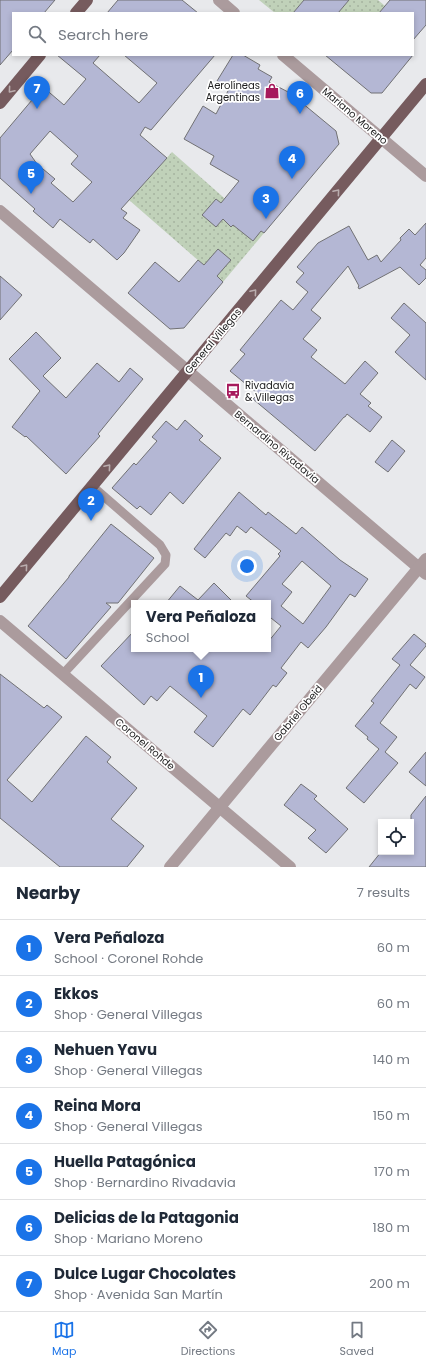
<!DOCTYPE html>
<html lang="en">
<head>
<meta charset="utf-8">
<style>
  :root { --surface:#fff; --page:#f2f2f3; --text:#1f2937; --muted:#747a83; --line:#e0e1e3; --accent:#1a73e8 }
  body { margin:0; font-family:Poppins,sans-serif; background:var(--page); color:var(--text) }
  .controls { position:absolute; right:12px; bottom:12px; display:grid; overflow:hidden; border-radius:0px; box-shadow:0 2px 6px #0003 }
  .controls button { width:36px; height:36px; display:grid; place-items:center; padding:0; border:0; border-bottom:1px solid var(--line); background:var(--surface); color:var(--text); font:20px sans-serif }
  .you { position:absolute; left:247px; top:566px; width:14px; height:14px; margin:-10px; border:3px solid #fff; border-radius:50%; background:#1a73e8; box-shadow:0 0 0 6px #1a73e833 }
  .badge { display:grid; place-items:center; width:26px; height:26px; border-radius:50%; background:var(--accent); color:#fff; font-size:13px; font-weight:700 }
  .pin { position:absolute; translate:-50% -33px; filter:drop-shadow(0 1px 2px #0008) }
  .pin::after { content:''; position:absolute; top:21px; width:14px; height:12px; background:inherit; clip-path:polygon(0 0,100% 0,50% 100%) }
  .popup { position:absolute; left:131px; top:600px; width:140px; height:52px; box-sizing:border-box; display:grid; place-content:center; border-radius:0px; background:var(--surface); filter:drop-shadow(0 1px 3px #0005); font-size:13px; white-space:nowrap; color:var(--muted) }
  .popup b { font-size:15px; color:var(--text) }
  .popup::after { content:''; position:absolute; left:50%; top:100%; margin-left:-8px; border:8px solid transparent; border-top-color:var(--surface) }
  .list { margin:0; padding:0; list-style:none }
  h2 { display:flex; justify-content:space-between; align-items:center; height:52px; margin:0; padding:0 16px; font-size:17px }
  h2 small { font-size:13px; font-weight:400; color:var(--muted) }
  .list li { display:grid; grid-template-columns:26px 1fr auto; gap:12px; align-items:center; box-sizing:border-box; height:56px; padding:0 16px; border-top:1px solid var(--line) }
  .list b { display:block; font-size:15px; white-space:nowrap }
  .list p { margin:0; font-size:13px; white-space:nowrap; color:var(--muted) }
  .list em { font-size:13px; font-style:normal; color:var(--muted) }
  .icon { flex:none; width:22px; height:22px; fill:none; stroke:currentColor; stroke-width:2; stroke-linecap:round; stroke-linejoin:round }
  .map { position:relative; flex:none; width:426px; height:867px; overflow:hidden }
  .search { position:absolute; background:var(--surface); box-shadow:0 2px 6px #0003; left:12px; right:12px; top:12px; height:44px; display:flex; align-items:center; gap:10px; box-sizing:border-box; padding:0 14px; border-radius:0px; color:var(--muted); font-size:15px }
  .sheet { height:444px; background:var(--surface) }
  nav { display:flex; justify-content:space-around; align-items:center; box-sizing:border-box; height:56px; border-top:1px solid var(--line); background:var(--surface); font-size:11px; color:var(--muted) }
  nav a { display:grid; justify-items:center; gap:2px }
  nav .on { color:var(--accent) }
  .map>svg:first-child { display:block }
  .grass { fill:url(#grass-dots) }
  .building { fill:#b4b7d4; stroke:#717174; fill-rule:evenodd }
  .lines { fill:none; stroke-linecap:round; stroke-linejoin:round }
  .lane { stroke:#ab9b9d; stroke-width:9 }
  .street { stroke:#ab9b9d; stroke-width:12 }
  .primary { stroke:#765b5e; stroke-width:12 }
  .oneway { stroke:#baadae }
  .labels { text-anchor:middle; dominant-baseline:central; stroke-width:3.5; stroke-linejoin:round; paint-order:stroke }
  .poi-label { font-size:10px; fill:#202021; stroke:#fff; text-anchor:end }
  .street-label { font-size:10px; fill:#202021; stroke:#fff }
</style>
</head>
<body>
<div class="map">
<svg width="426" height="867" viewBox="0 0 426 867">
  <defs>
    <pattern id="grass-dots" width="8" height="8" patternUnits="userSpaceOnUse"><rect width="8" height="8" fill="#c0d1b9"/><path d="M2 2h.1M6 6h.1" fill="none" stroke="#a5b39f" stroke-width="1.8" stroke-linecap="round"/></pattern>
  </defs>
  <rect width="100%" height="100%" fill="#e8e9ec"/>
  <g class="grass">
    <path d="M259,0H304L293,13H275Z"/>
    <path d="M349,0H378L385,6L379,13H338Z"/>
    <path d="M172,152L264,233L223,282L129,200Z"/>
  </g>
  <g class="building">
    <path d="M0,0H55L44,13H13V50L0,65Z"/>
    <path d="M118,0H182L198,13H107Z"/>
    <path d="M304,0H349L338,13H293Z"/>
    <path d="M390,0H426V25L413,40V13H379Z"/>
    <path d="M57,55H100L93,63L139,103L157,83L124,55H215L151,130L145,127L140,135L167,158L121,209L127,213L123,218L140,230L124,253L117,260L93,239L90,243L60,219L53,228L33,211L35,209L0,178V138L43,87L64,105L86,79ZM50,131L78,156L71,164L92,182L73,202L51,183L55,179L37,164L30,154Z"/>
    <path d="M233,55H243L260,65L258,69L272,77L269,82L290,93L336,131L339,144L264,233L261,231L253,241L233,225L231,227L223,219L216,227L202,215L216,199L221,203L239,181L210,164L214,156L184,139L203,106L216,114L229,89L217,81Z"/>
    <path d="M325,55H413L382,93H371Z"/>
    <path d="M426,223V258L420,265L426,270V278L419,285L400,267L359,289L358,287L359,286L348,266L311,310L321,318L303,339L317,350L311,357L345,384L365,361L378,373L360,394L371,403L368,406L382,417L370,432L347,414L345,417H344L315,451L253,399L258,394L230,371L245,354L240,350L281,300L293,310L308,292L296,282L304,273L297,267L318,243L349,226L368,260L377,255L381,262L401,240L400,238L409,229L415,235Z"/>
    <path d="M218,249L231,260L217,276L223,282L184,328L170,329L128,293L155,262L179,282L198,260L204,265Z"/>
    <path d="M0,276L22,295L0,320Z"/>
    <path d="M404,303L426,323V380L395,352L410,335L391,318Z"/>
    <path d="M36,332L61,358L43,376L66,398L97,363L119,382L130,368L143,379L98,434L100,436L66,474L26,436L25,437L12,427L40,391L9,359Z"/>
    <path d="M185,420L203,436L199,440L221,458L183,504L170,492L151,515L140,506L137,509L112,488L134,463L136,465L157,441L152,437L166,421L177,430Z"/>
    <path d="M392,440L405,451L388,472L375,462Z"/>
    <path d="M239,492L266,515L268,512L296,534L302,527L340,560L368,579L355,597L350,594L326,627L308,648L301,642L281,668L287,673L276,687L273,685L250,715L243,709L213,747L194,732L207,716L170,686L157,701L151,696L144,705L101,666L134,631V649H268V642L281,626L271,618L268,622V603H255L246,596L280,556L278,554L281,551L251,527L246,533L237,526L230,536L226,533L205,558L194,549ZM302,561L331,586L303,624L281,606L292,592L282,584Z"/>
    <path d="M111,524L154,558L118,603H106L111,607L66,659L28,626L69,577V576Z"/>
    <path d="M214,583L234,603H166L180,586L198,600Z"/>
    <path d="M414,634L426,644V646L410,665L425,677L416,689L410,684L380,723L397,737L385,752L398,763L364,803L346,788L379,749L367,739L368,737L355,726L374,703L371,701L400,665L392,659Z"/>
    <path d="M0,674L44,708L47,705L62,717L7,780L32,802L86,736L111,757L107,762L137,788L111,819L144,846L127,867H60L0,818Z"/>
    <path d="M426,752V786L409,772Z"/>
    <path d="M301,784L317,796L314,799L348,829L326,853L308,838L316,830L284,805Z"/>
    <path d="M426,796V867H369L381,852H411V815Z"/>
  </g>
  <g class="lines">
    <path class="lane" d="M63,674L165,564L166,555L160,545L92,486"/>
    <g class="street">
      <path d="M219,0L234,13"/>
      <path d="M283,55L426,176"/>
      <path d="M0,211L426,574"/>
      <path d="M0,621L290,867"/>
      <path d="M170,867L426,559"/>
    </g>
    <g class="primary">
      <path d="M76,13L87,0"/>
      <path d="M0,103L40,55"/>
      <path d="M0,597L426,84"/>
    </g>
  </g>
  <defs><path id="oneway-chevron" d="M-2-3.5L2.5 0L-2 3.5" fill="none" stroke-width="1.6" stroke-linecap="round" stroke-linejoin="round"/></defs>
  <g class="oneway">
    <use href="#oneway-chevron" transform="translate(11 90) rotate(130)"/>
    <use href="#oneway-chevron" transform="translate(337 192) rotate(-50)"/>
    <use href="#oneway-chevron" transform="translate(254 292) rotate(-50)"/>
    <use href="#oneway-chevron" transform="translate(108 467) rotate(-50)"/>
    <use href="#oneway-chevron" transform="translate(25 567) rotate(-50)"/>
  </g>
  <defs>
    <g id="shop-bare" transform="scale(1.2)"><path d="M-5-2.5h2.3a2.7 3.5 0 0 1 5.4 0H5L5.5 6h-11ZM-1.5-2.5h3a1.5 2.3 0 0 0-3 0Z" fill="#a6195c" stroke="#fff" stroke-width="2.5" paint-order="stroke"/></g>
    <g id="bus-bare" transform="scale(1.2)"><path d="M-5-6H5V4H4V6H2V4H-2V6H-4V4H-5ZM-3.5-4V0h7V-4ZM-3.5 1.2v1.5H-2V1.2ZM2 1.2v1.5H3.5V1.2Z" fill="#a6195c" stroke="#fff" stroke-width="2.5" paint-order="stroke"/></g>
  </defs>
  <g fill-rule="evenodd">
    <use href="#shop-bare" x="272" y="91"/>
    <use href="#bus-bare" x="233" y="391"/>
  </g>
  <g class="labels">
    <g class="poi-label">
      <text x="260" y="85">Aerolíneas<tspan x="260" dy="12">Argentinas</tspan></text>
      <text x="245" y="385" text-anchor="start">Rivadavia<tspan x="245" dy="12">&amp; Villegas</tspan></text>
    </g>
    <g class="street-label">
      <text transform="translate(355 116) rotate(40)">Mariano Moreno</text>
      <text transform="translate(213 341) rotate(-50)">General Villegas</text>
      <text transform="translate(277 447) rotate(40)">Bernardino Rivadavia</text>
      <text transform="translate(298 713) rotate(-50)">Gabriel Obeid</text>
      <text transform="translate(145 744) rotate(40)">Coronel Rohde</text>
    </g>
  </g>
</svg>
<div class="controls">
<button><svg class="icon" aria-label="locate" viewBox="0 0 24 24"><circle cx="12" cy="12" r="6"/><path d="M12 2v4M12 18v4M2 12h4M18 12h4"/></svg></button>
</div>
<div class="you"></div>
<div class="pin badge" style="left:201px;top:698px">1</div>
<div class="popup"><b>Vera Peñaloza</b>School</div>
<div class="pin badge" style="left:91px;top:521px">2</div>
<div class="pin badge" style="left:266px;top:219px">3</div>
<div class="pin badge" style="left:292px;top:179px">4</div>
<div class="pin badge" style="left:31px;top:194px">5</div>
<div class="pin badge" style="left:300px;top:114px">6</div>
<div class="pin badge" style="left:37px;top:109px">7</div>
<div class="search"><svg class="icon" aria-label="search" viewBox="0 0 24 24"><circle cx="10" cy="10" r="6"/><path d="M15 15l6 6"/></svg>Search here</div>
</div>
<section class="sheet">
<h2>Nearby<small>7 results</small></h2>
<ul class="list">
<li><span class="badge">1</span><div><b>Vera Peñaloza</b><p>School · Coronel Rohde</p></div><em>60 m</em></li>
<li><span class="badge">2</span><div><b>Ekkos</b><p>Shop · General Villegas</p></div><em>60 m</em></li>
<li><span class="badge">3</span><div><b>Nehuen Yavu</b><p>Shop · General Villegas</p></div><em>140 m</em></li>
<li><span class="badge">4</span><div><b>Reina Mora</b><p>Shop · General Villegas</p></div><em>150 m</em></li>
<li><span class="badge">5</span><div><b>Huella Patagónica</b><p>Shop · Bernardino Rivadavia</p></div><em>170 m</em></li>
<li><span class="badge">6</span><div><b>Delicias de la Patagonia</b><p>Shop · Mariano Moreno</p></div><em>180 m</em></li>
<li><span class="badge">7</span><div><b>Dulce Lugar Chocolates</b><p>Shop · Avenida San Martín</p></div><em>200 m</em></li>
</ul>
</section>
<nav>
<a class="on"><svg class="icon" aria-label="map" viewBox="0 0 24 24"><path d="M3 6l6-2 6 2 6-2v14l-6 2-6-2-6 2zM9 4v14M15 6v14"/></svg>Map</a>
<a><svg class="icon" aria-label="directions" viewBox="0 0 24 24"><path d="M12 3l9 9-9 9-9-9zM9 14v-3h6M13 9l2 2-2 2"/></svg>Directions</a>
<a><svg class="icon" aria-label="saved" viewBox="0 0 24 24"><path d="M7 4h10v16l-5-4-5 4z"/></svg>Saved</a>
</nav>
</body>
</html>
